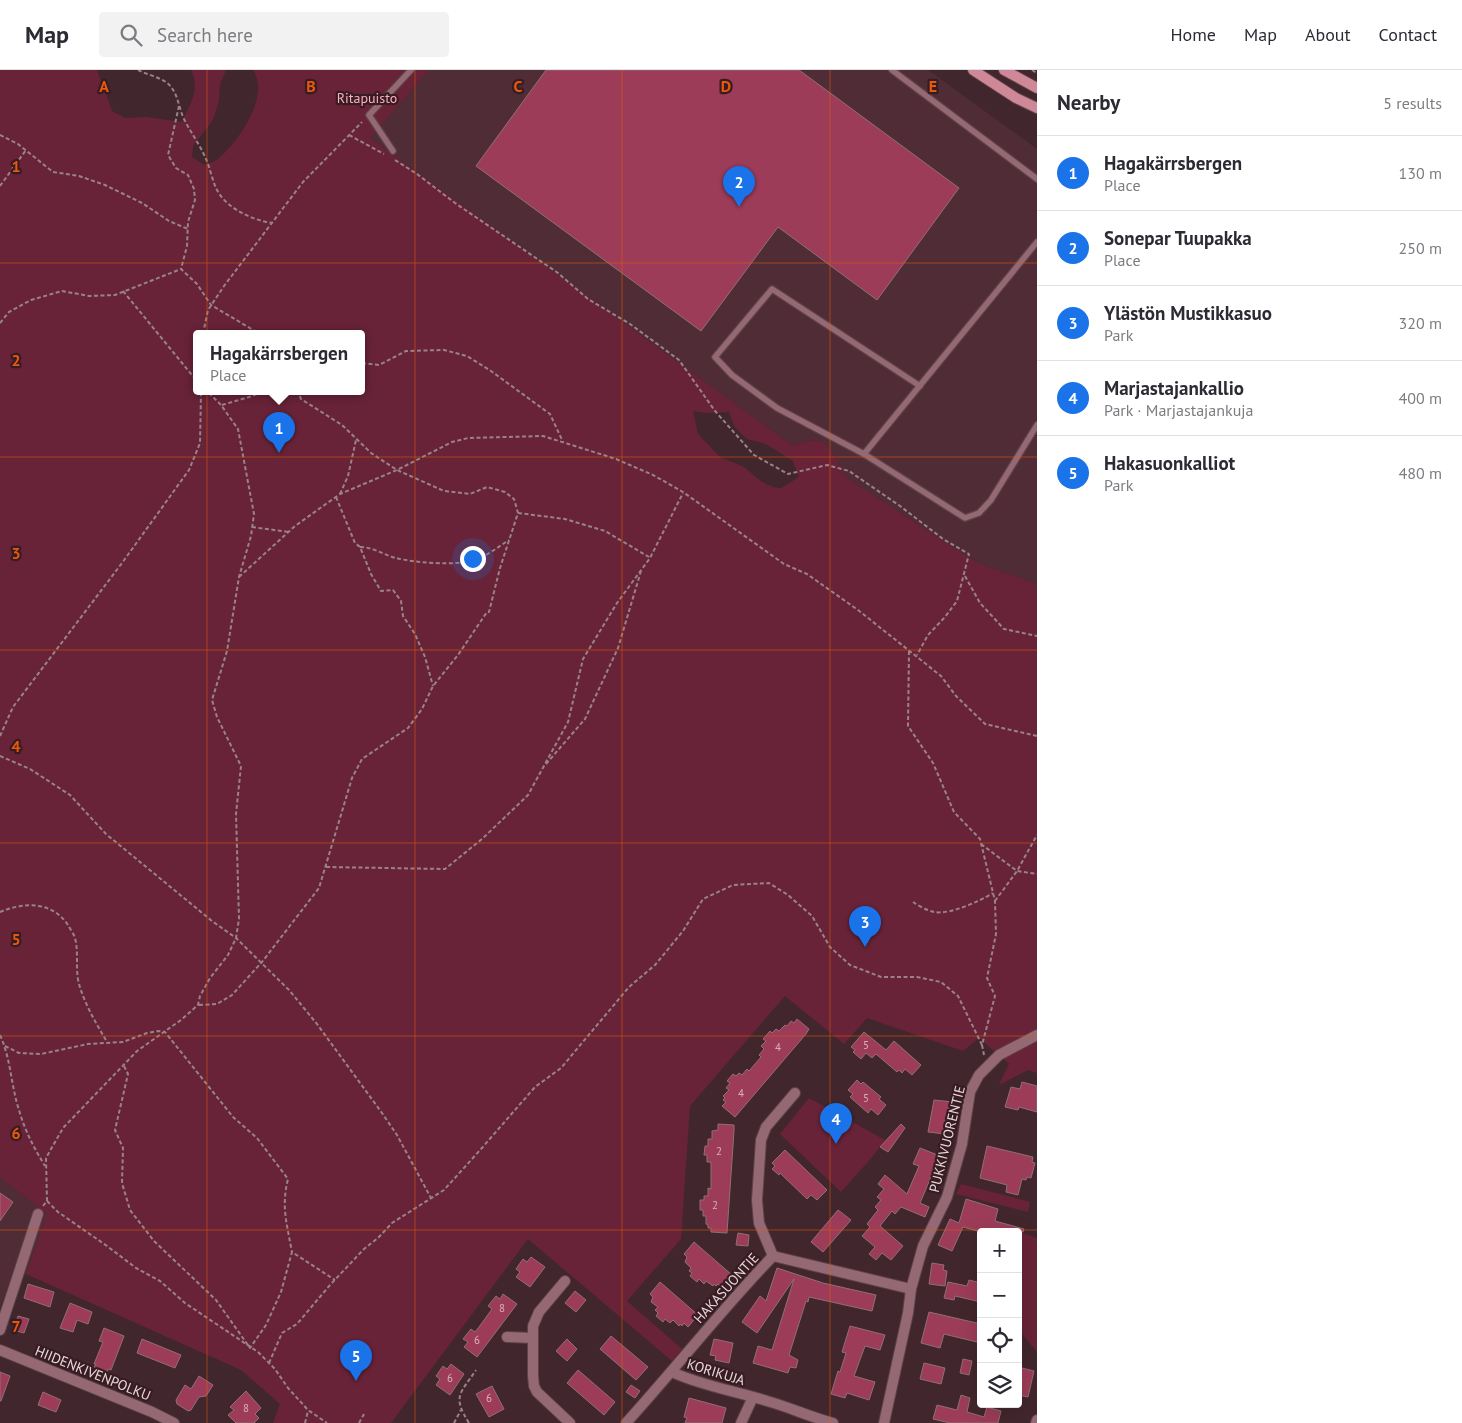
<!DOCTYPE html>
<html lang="en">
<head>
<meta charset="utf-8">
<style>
  :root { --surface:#fff; --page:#f2f2f3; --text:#2b2b33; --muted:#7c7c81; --line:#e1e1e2; --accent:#1a73e8 }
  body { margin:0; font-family:"PT Sans",sans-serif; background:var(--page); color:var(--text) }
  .controls { position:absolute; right:15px; bottom:15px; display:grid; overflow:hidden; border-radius:5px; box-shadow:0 5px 20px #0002 }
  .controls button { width:45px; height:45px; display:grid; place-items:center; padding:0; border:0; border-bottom:1px solid var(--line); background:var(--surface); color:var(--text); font:25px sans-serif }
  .you { position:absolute; left:472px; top:488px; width:18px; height:18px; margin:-12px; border:4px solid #fff; border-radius:50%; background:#1a73e8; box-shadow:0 0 0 8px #1a73e833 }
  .badge { display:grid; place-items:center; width:32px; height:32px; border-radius:50%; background:var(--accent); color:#fff; font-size:16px; font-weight:700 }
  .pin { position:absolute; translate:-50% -41px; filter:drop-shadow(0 1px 2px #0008) }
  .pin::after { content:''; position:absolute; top:26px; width:18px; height:15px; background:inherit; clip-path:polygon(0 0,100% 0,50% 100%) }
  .popup { position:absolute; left:193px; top:260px; width:172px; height:65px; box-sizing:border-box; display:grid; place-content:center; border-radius:5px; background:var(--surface); filter:drop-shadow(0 1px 4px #0005); font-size:16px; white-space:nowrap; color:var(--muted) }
  .popup b { font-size:19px; color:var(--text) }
  .popup::after { content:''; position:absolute; left:50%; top:100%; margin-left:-10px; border:10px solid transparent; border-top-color:var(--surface) }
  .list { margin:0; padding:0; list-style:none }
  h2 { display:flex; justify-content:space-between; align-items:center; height:65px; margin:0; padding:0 20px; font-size:21px }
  h2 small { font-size:16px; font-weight:400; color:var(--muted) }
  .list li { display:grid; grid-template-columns:32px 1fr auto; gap:15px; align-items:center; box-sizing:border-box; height:75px; padding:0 20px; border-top:1px solid var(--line) }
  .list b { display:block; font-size:19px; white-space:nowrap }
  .list p { margin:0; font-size:16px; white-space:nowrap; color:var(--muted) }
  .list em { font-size:16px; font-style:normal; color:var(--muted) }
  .icon { flex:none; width:28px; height:28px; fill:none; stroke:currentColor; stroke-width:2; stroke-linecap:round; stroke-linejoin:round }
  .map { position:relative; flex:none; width:1037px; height:1353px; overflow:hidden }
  header { display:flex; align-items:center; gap:30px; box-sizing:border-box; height:70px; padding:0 25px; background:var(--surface); border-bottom:1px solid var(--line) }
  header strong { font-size:24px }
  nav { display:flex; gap:28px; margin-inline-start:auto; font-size:18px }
  .search { width:350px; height:45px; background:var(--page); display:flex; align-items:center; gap:12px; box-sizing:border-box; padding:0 18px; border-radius:5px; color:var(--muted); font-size:19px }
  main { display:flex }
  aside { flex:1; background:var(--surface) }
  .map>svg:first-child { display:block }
  .built { fill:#502d36 }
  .green { fill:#682338; fill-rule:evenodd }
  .building { fill:#9c3c59; stroke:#906f76 }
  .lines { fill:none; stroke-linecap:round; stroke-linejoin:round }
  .lane-casing { stroke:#5d4249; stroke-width:8 }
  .street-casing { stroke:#5d4249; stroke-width:12 }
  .secondary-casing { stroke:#5d4249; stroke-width:12 }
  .path { stroke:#9a8388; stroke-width:2; stroke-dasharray:4 2.5; stroke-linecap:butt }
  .lane { stroke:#956973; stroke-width:5.5 }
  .street { stroke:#956973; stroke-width:10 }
  .secondary { stroke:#ce8898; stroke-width:10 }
  .grid { fill:none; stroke:#e8590c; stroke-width:1; stroke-opacity:0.55 }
  .labels { text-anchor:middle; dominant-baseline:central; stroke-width:4.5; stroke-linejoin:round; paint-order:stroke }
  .number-label { font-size:11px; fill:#d7b1ba }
  .park-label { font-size:14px; fill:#fdaec0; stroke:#371c23 }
  .street-label { font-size:14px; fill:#ebd8db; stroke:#371c23 }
  .grid-label { font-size:16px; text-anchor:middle; font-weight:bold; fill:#e8590c; stroke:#371c23; stroke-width:4.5; stroke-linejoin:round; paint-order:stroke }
</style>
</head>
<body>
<header>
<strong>Map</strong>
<div class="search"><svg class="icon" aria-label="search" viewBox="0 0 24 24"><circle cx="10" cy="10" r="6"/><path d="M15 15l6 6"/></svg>Search here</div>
<nav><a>Home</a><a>Map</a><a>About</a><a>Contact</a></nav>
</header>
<main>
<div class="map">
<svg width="1037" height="1353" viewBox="0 0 1037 1353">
  <rect width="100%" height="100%" fill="#42262d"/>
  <g class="built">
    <path d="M429,0H928L1037,79V514L976,492L847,408L832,382L815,370L792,375L370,68Z"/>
    <path d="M0,1107L48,1144L26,1204L14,1199L0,1238Z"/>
  </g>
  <g class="green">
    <path d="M0,0H97L112,41L125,48L146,47L182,52C190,33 201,21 191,0H226L220,14L219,31L213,50L193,76L192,87L204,95C209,93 215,92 218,89C238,72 271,26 253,0H429L370,68L792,375L815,370L824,373L832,382L847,408L976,492L1037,514V1003L1028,1000L999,1015L1009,994L979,968L963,981L867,948L844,974L785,926L690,1036L681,1169L627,1231L682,1279L672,1291L528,1169L391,1353H273L280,1334L241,1300L26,1204L47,1144L0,1107ZM196,264H362V322H196ZM693,341L707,343L729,342L734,356L747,369L766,374L793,391L799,407L781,418L773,417L762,412L744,397L720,387L698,364Z"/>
    <path d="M809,1028L885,1070L873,1086L841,1122L780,1064Z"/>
    <path d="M961,1114L1030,1132L1028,1142L956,1124Z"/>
    <path d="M1022,1163L1037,1168V1282L1018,1259V1178Z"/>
  </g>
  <g class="building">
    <path d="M546,0H799L959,118L877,230L778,157L701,261L476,96Z"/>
    <path d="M797,949L809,959L806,964L735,1047L722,1036L726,1032L723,1030L725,1028L723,1026L729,1020L726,1018L730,1013L727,1011L733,1004L736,1006L739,1003L742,1005L747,999L749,1001L761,987L759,985L764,979L761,976L766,971L763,969L770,961L772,963L776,959L779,961L785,955L787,956L791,951L794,953Z"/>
    <path d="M864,962L886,980L894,971L921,995L912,1005L905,999L902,1003L899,1000L897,1002L876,984L872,988L866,983L861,989L853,982L855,980L851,977Z"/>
    <path d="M857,1010L861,1014L863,1012L881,1027L879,1029L886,1035L878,1045L871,1039L868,1043L850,1027L853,1024L848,1020Z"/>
    <path d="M1022,1012L1037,1016V1042L1019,1037L1018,1040L1005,1037L1011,1017L1020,1019Z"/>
    <path d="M934,1030L953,1032L952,1039L955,1040L954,1049H951L950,1053H946L945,1064L928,1062Z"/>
    <path d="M718,1054L734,1055V1061L727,1163L711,1162V1158H708V1155L706,1154V1146H703V1140H700V1130H704V1126H708V1118L711,1119V1092H707V1085H704L705,1076H708V1069H712V1061L718,1060Z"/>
    <path d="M901,1054L905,1058L888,1082L880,1077Z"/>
    <path d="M987,1076L1033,1087L1032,1092L1035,1093L1031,1108L1027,1107L1026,1110L1022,1109L1018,1125L1006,1122L1007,1115L980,1108Z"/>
    <path d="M920,1078L940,1086L920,1133L929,1137L925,1147L901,1137L895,1144L892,1141L880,1156L903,1176L891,1190L882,1183L876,1190L869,1184L875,1177L862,1166L870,1157L867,1154L878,1140L875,1137L881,1130L877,1127L884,1119L878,1114L885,1105L907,1124L919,1096L913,1094Z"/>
    <path d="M785,1080L827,1120L817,1130L811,1125L807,1129L780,1103L779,1105L772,1099L775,1096L772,1093Z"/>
    <path d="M0,1123L13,1132L0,1151Z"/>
    <path d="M966,1129L998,1139L995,1151L1024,1159L1023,1162H981L963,1157L952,1181L938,1175L950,1149L959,1153Z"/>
    <path d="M838,1140L851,1150L823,1182L811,1172Z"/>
    <path d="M738,1163L749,1165L748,1176L736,1175Z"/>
    <path d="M694,1172L732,1205L722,1217L718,1214L716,1216L714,1214L713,1216L706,1211L704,1214L699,1209L697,1212L690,1206L692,1203L689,1201L691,1198L685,1192L687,1187L684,1184Z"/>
    <path d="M531,1187L545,1197L530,1217L516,1207L520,1202L516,1199L523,1189L527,1192Z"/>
    <path d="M932,1193L944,1195L943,1200L947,1201L945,1216L929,1214Z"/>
    <path d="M777,1198L823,1213L876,1225L872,1241L809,1227L808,1232L806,1231L789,1285L798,1290L796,1298L790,1297L788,1303L753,1293L758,1276L772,1280L794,1209L757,1263L742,1252L760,1226L766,1231Z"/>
    <path d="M969,1210L981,1213V1232L955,1226L954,1230L944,1228L948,1212L967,1216Z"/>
    <path d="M660,1212L698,1245L688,1257L684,1253L682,1256L680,1254L679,1256L673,1250L670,1253L665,1249L663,1252L656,1246L658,1243L655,1240L658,1237L651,1232L653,1227L650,1224Z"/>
    <path d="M28,1214L54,1222L50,1237L24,1228Z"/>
    <path d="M575,1221L586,1230L576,1242L565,1233Z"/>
    <path d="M503,1224L517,1234L477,1287L464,1277L468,1272L463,1269L471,1259L475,1262L479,1257L492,1239L488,1236L496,1226L500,1229Z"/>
    <path d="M70,1233L92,1242L88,1254L77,1250L73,1262L60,1258Z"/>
    <path d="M929,1242L981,1254V1273L944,1264L940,1278L921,1273Z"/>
    <path d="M18,1246L29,1249L24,1263L13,1260Z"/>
    <path d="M850,1256L885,1265L880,1280L865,1276L854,1306L875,1312L869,1330L847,1323L845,1328L831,1324L838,1301L840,1302L846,1283L842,1282Z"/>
    <path d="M104,1258L124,1266L111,1300L108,1299L107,1302L94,1297L96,1294H94L103,1272L99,1271Z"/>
    <path d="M611,1266L648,1297L636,1310L600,1279Z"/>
    <path d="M142,1269L181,1285L175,1298L137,1283Z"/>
    <path d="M567,1269L577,1279L567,1291L556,1281Z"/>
    <path d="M714,1269L733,1273L729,1293L715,1290L716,1286L710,1285Z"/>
    <path d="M963,1289L972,1291L969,1305L960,1303Z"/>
    <path d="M924,1293L945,1298L941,1314L920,1309Z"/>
    <path d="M451,1294L464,1304L450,1325L436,1315L440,1309L436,1306L443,1296L447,1299Z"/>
    <path d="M1018,1297L1034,1301L1028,1327L1018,1325L1022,1309H1018Z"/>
    <path d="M578,1300L615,1332L604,1345L567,1313Z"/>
    <path d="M0,1302L10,1306L1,1331H0Z"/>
    <path d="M199,1306L213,1315L206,1326L199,1327L191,1340L188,1341L177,1334L176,1330L185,1315L191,1319Z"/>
    <path d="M631,1315L640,1321L635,1328L626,1322Z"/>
    <path d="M492,1316L504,1339L489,1347L476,1324Z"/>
    <path d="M246,1321L261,1338L255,1344L259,1348L254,1353H236L228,1345L234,1340L230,1337Z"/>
    <path d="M43,1322L61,1330L56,1342L38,1335Z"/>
    <path d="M961,1325L970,1328L967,1342L984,1347L987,1337L1001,1341L998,1353H950L933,1349L937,1335L957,1340Z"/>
    <path d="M689,1328L726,1338L722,1353H685L687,1348L684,1347Z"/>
  </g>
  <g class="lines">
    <g class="lane-casing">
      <g id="lane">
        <path d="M892,0L1037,109"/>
        <path d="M393,81L369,45L411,0"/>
        <path d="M920,316L772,219L715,287L732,305L777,338L864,384L965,448L979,443L991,430L1037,355"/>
        <path d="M864,384L1037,172"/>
      </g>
    </g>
    <g class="street-casing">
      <g id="street">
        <path d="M773,1186L759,1153L757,1130L761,1070L766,1057L795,1023"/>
        <path d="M565,1211L539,1242L533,1256V1306L534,1316L537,1322L570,1353"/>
        <path d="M0,1260L38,1144"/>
        <path d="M507,1267L533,1268"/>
        <path d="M0,1280L152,1342L174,1353"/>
        <path d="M672,1302C702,1316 736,1321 767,1331C789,1337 810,1347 833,1353"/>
        <path d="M626,1353C676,1298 722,1239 773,1186L911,1219"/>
        <path d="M741,1353L753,1327"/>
        <path d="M884,1353L908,1243L911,1219L923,1176L947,1127L962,1074L970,1022L979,1005L999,985L1037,965"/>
        <path d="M1036,1353L1037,1350"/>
      </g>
    </g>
    <g class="secondary-casing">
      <g id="secondary">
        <path d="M973,0L1016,28L1037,38"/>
        <path d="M1004,0L1037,18"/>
      </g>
    </g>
    <g class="path">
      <path d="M138,0C146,4 158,7 166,12C178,21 178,36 184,49C191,63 200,75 206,89C210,98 212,109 216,118C225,138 252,150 272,153"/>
      <path d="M1032,0L1037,3"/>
      <path d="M179,36L168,85L176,98L188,105L194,119L195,130L188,152L187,176L181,199"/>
      <path d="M0,65L18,74L53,102L79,106L105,115L142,133L169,151L188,159"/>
      <path d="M349,65L384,84"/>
      <path d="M395,90L417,104L455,133L558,203L588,229L630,254L679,290L715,341L754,385L788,404L827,395L849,401L900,436L943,469L969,484L957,531L945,547L928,565L917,585"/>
      <path d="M0,116L26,80"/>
      <path d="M123,221L196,310"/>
      <path d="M0,253L9,242L31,230L62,221L89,226L115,225L181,199L197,214L211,235L260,264"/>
      <path d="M203,264L208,240L224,216L303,112L362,52"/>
      <path d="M362,293L379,295L406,281L444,280L467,286L491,301L550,344L563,372"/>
      <path d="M286,322L299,324"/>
      <path d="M222,335L249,327L262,322"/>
      <path d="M340,424L348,406L356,370"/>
      <path d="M336,427L355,473L360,477L371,504L381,521L393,520L401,531L403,546L415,564L425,587L433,616"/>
      <path d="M518,443L565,449L605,461L649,487"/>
      <path d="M252,457L289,462"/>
      <path d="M360,477C373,477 384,485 396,488C415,493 458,496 476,490C488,485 498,477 509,470"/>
      <path d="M965,506L980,533L1004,559L1037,566"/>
      <path d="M239,507L295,456L340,424L397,400L452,372L468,368L543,366L616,389L653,405L683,422L784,494L807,504L858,540L941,606L956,626L985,654L1037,666"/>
      <path d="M909,581L908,656L933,693L954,742L980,769L995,831L996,864L987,908L995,926L982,975L984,985"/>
      <path d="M0,666L13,637L122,493L189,400L200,373L201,322"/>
      <path d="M0,686L30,699L70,725L106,764L212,851L236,868L289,920L317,954L382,1043L397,1065L431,1128"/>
      <path d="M546,694L585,649L618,578L641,501"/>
      <path d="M981,774L1017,801L1037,804"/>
      <path d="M326,797L445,799L482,769L528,725L568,652L583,589L617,533L650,488L683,423"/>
      <path d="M995,831L1017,801L1037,765"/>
      <path d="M913,832C919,836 928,841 934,842C950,845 980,831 993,823"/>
      <path d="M0,842C24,832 52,831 68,855C70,859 74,864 75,868C79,883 75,899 79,914C85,935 96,953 107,972"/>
      <path d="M199,935L217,934L232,925L262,892L319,818L352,708L362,689L408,658L422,639L433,616L458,585L487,542H489L500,498L518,443L514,429L505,422L487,417L470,424L444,421L397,400L371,383L342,355L301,329L298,322"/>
      <path d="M0,965C11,989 11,1016 19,1040C25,1061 34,1078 45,1096"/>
      <path d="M5,976L19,983L41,984L88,974L123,972L147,963L158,961L165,962L233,1047L257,1068L288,1109C281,1136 287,1155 292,1182"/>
      <path d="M124,996L128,1004L115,1060L123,1078L122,1113L130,1140L154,1171L216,1230L250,1278L266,1255L281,1222L292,1182L335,1210"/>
      <path d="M47,1131L58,1142L107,1176L136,1198L160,1211L185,1233L258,1282L275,1299L288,1318L308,1340L327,1353"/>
      <path d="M43,1136L47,1131L46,1088L63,1058L137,981L181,950L198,935L200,926L210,908L228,885L236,868L239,849L236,744L241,696L217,647L212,630L227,581L239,507L251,466L254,444L238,359L221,335L208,322"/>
      <path d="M269,1293L282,1263L297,1254L330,1215L364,1179L378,1168L392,1153L444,1120L481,1079L535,1017L561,998L629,917L655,895L683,861L703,829L733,815L769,813L788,825L812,846L830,877L850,895L881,907H917L941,912L958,926L982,975"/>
      <path d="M305,1353L308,1341"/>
      <path d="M359,1353L364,1344"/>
      <path d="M454,1353L461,1340"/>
      <path d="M469,1353C452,1326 460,1324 476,1300"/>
    </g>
    <use href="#lane" class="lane"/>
    <use href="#street" class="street"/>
    <use href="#secondary" class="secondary"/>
  </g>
  <path class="grid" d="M207,0V1353M415,0V1353M622,0V1353M830,0V1353M0,193H1037M0,387H1037M0,580H1037M0,773H1037M0,966H1037M0,1160H1037"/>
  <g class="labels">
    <g class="number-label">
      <text x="866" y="975">5</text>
      <text x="778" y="977">4</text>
      <text x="741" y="1023">4</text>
      <text x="866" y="1028">5</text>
      <text x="719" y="1081">2</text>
      <text x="715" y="1135">2</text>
      <text x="502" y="1238">8</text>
      <text x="477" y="1270">6</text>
      <text x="450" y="1308">6</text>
      <text x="489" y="1328">6</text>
      <text x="246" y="1338">8</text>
    </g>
    <g class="park-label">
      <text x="367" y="28">Ritapuisto</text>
    </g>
    <g class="street-label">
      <text transform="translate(947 1069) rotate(-76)">PUKKIVUORENTIE</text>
      <text transform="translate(726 1218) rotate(-48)">HAKASUONTIE</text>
      <text transform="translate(716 1302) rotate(17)">KORIKUJA</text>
      <text transform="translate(93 1303) rotate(22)">HIIDENKIVENPOLKU</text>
    </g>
  </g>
  <g class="grid-label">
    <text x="104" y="22">A</text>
    <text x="311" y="22">B</text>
    <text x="518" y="22">C</text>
    <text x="726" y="22">D</text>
    <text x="933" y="22">E</text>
    <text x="16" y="102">1</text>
    <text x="16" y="296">2</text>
    <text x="16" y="489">3</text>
    <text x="16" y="682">4</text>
    <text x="16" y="875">5</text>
    <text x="16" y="1069">6</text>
    <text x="16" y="1262">7</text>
  </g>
</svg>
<div class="controls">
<button>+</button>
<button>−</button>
<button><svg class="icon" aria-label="locate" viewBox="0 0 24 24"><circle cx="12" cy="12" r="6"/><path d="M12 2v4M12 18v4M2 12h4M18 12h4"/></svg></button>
<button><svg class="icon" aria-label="layers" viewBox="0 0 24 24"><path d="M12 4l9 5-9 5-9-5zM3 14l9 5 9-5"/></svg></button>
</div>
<div class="you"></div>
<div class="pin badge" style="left:279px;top:383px">1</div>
<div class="popup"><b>Hagakärrsbergen</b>Place</div>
<div class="pin badge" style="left:739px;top:137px">2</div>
<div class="pin badge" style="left:865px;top:877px">3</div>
<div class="pin badge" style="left:836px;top:1074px">4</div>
<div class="pin badge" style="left:356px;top:1311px">5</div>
</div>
<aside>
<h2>Nearby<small>5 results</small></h2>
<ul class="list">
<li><span class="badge">1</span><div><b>Hagakärrsbergen</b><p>Place</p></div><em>130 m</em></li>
<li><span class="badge">2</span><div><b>Sonepar Tuupakka</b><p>Place</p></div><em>250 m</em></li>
<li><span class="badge">3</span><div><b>Ylästön Mustikkasuo</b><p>Park</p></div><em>320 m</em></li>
<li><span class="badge">4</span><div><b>Marjastajankallio</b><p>Park · Marjastajankuja</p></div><em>400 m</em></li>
<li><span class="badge">5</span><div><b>Hakasuonkalliot</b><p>Park</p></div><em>480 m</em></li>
</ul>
</aside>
</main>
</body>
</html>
